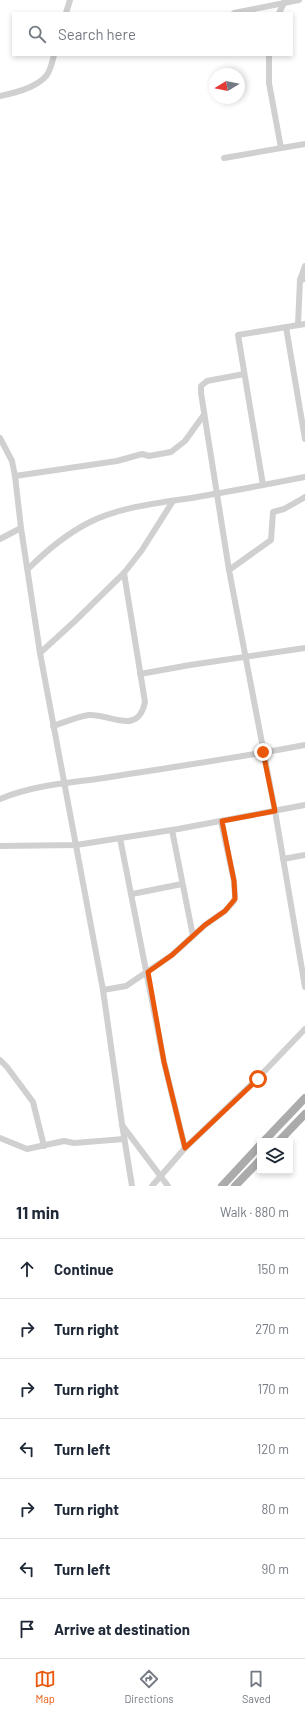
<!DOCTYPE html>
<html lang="en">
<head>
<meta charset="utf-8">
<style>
  :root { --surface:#fff; --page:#f6f6f7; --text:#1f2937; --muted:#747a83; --line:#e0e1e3; --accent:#ea580c }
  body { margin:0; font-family:Barlow,sans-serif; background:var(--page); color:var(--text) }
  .controls { position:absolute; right:12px; bottom:12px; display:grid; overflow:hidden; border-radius:0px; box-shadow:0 2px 6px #0003 }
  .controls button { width:36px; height:36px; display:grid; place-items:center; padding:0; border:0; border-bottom:1px solid var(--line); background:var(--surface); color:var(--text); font:20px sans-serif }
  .compass { position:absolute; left:209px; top:68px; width:36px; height:36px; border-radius:50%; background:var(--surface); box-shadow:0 2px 6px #0003; rotate:260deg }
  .stop { position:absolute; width:12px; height:12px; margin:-9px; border:3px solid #ea580c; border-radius:50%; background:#fff }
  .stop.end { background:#ea580c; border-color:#fff; box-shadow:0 1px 4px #0008 }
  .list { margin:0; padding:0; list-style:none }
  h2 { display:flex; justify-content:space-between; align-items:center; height:52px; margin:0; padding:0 16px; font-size:17px }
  h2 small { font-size:13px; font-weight:400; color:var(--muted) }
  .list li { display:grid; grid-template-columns:26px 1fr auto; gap:12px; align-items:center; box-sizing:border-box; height:60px; padding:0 16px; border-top:1px solid var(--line) }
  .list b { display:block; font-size:15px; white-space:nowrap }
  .list em { font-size:13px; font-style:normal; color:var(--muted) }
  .icon { flex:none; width:22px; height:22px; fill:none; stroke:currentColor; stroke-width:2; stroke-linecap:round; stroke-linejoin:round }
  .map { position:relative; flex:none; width:305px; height:1186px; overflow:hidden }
  .search { position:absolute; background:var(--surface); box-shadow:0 2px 6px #0003; left:12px; right:12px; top:12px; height:44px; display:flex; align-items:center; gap:10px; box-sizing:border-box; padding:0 14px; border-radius:0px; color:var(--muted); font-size:15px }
  .sheet { height:472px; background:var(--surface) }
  nav { display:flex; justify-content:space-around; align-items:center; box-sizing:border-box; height:56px; border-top:1px solid var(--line); background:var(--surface); font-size:11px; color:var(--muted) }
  nav a { display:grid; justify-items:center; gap:2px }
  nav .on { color:var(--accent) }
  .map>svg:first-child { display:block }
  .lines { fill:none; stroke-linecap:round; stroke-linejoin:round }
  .minor { stroke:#d0d0d0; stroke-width:6 }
  .major { stroke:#ababab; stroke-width:8 }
  .route { stroke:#ea580c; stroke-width:5 }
</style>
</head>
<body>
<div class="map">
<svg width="305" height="1186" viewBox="0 0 305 1186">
  <rect width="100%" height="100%" fill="#fff"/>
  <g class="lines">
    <g class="minor">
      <path d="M66,13L70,0"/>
      <path d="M234,13L299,0"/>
      <path d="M279,13L284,3"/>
      <path d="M269,55V83L281,148"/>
      <path d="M0,96C15,93 36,88 46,76C51,70 52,62 54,55"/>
      <path d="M224,158L305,144"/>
      <path d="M300,280L305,266"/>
      <path d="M298,325L300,280L305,279"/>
      <path d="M286,327L305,439"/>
      <path d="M244,374L207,381L201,386V393L229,570L275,811L305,987"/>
      <path d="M0,438L12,461L15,476L21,528L40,653L103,990L122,1124L132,1186"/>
      <path d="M15,476L117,461L142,454L149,456L171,452L185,441L203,416"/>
      <path d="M263,485L238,335L305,324"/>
      <path d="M0,539L21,528"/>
      <path d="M28,569C46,551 65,535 88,523C121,506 161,503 197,497C233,491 269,484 305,477"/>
      <path d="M229,570L271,540L273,512L284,509L305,497"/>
      <path d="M40,653L75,621L124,573L142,550L173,501"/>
      <path d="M140,674L190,665L305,648"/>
      <path d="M53,726C63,723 79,716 89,715C111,714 138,736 145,702L124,573"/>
      <path d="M0,799C33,785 69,783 104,778C171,767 238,758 305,745"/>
      <path d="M172,830L193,936"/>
      <path d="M120,838L164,1062L185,1148"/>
      <path d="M0,846L76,845L178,829L305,805"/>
      <path d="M283,859L305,855"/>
      <path d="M132,894L182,884"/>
      <path d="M103,990L126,986L172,955L205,925L225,911L234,901L235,896L234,881L221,821"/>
      <path d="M0,1060L7,1067L33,1102L44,1146"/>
      <path d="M122,1125L168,1186"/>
      <path d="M0,1138L27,1149L64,1141L74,1143L124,1139"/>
      <path d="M152,1186L185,1148L257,1079L305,1029"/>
    </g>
    <g class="major">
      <path d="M264,1141L305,1098"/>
      <path d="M279,1141L305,1114"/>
      <path d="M222,1186L260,1145"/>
      <path d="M235,1186L260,1160"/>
    </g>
  </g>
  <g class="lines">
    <path class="route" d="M258,1079L185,1148L164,1062L148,972L172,955L205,925L225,911L235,899L234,881L222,821L275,811L263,752"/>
  </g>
</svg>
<div class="controls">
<button><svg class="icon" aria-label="layers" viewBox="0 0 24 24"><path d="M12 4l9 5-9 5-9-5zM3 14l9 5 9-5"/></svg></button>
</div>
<svg class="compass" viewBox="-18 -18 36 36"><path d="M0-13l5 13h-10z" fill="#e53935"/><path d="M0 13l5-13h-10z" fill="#747a83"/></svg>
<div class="stop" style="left:258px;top:1079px"></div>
<div class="stop end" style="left:263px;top:752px"></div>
<div class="search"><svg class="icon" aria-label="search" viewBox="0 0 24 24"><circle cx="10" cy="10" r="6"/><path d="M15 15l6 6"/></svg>Search here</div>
</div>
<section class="sheet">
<h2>11 min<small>Walk · 880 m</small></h2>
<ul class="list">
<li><svg class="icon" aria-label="ahead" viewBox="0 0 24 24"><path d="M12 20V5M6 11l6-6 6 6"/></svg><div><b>Continue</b></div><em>150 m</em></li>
<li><svg class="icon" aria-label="right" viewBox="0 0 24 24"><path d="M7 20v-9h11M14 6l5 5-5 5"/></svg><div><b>Turn right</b></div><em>270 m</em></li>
<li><svg class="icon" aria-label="right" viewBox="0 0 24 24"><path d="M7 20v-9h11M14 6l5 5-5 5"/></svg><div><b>Turn right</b></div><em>170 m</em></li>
<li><svg class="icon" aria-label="left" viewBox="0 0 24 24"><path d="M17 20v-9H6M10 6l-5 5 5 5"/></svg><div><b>Turn left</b></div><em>120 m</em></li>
<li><svg class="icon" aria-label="right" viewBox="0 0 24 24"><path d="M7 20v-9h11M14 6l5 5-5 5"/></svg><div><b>Turn right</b></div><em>80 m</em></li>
<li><svg class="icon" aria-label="left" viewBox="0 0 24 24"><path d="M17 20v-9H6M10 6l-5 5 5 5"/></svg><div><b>Turn left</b></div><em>90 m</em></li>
<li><svg class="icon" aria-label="arrive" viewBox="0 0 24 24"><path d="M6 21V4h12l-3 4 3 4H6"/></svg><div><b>Arrive at destination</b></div></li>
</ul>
</section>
<nav>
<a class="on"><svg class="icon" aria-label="map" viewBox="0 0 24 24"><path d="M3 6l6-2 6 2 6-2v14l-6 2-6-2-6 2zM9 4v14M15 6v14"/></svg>Map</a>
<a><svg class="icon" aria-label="directions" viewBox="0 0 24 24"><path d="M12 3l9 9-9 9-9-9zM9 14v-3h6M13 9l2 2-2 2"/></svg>Directions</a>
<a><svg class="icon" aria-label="saved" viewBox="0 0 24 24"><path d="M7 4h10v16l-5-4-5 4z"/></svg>Saved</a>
</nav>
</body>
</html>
